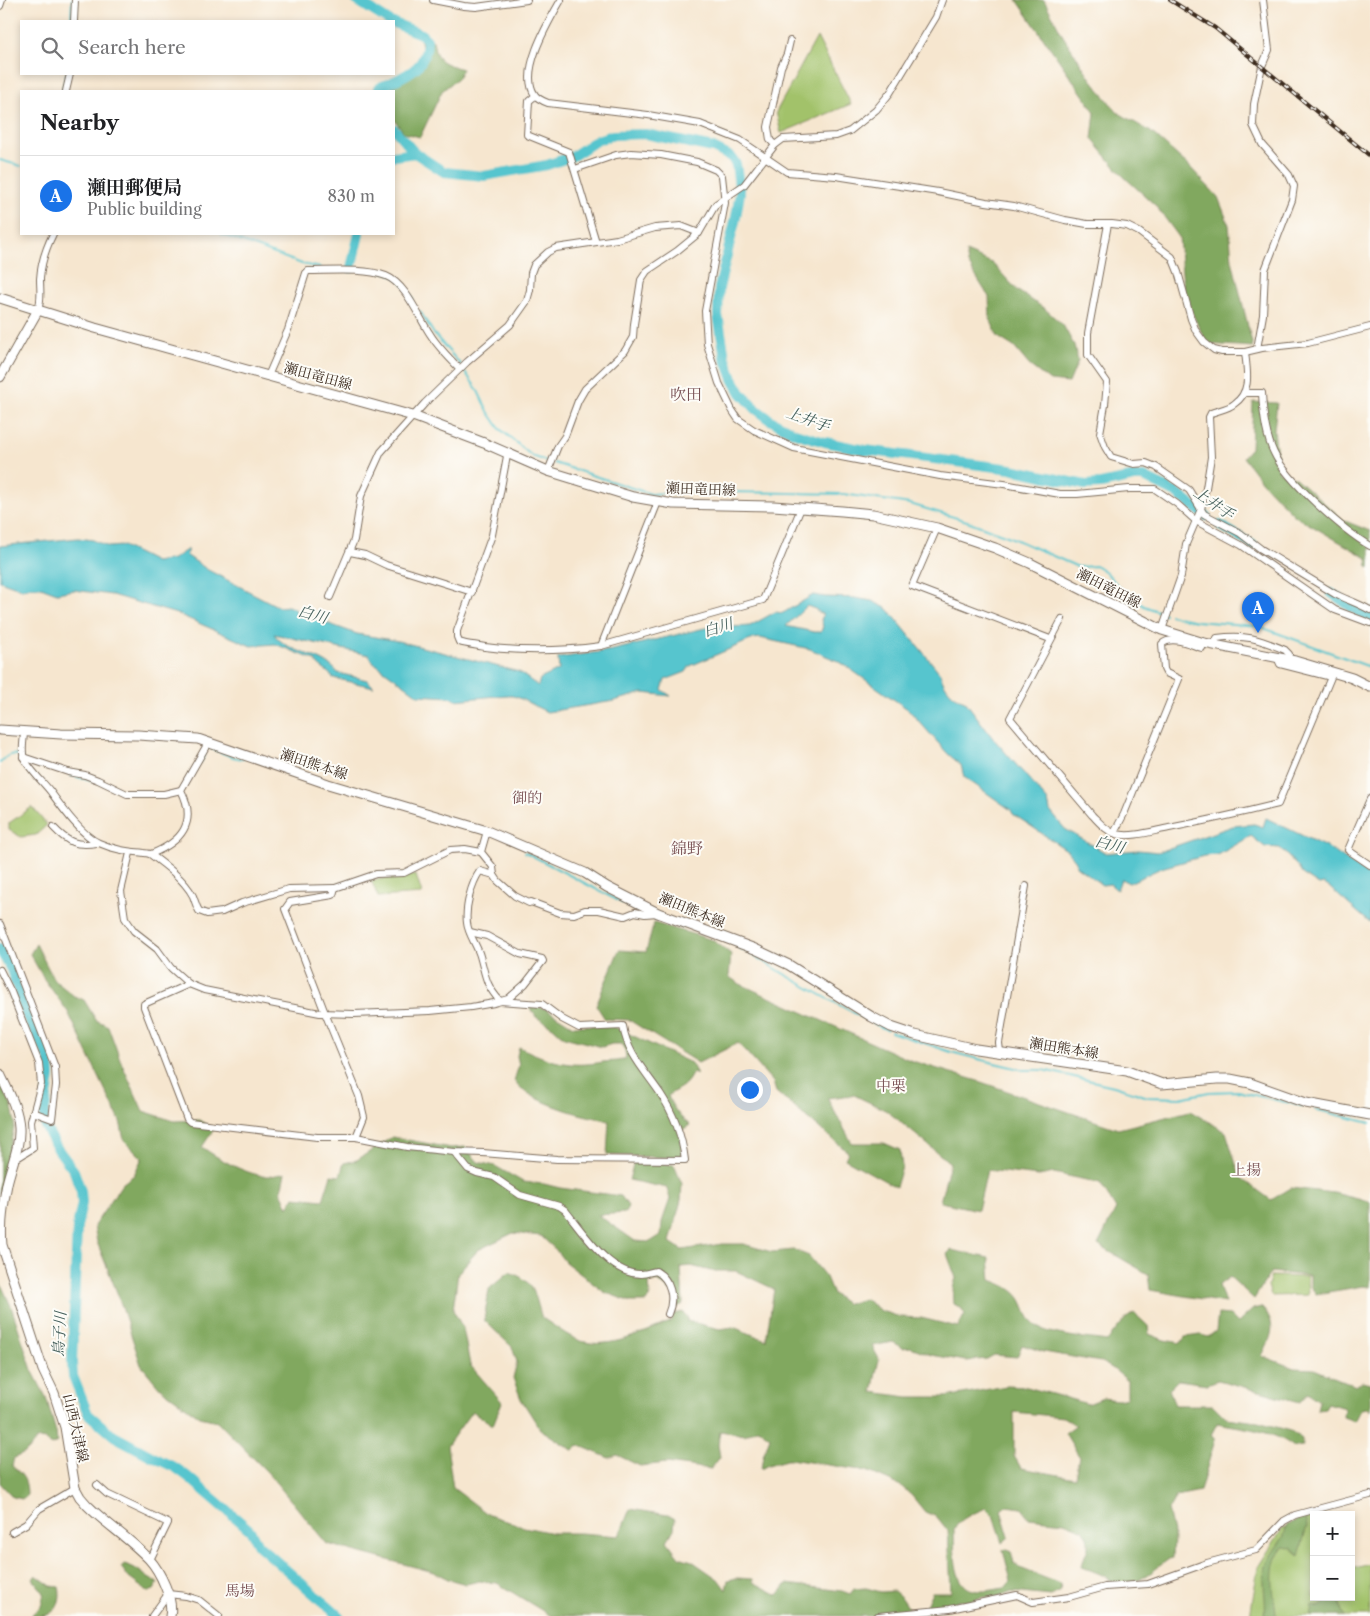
<!DOCTYPE html>
<html lang="en">
<head>
<meta charset="utf-8">
<style>
  :root { --surface:#fff; --page:#f2f2f2; --text:#202124; --muted:#757577; --line:#e0e0e0; --accent:#1a73e8 }
  body { margin:0; font-family:"Libre Caslon Text","Noto Serif JP",serif; background:var(--page); color:var(--text) }
  .controls { position:absolute; right:15px; bottom:15px; display:grid; overflow:hidden; border-radius:0px; box-shadow:0 2px 8px #0003 }
  .controls button { width:45px; height:45px; display:grid; place-items:center; padding:0; border:0; border-bottom:1px solid var(--line); background:var(--surface); color:var(--text); font:25px sans-serif }
  .you { position:absolute; left:749px; top:1089px; width:18px; height:18px; margin:-12px; border:4px solid #fff; border-radius:50%; background:#1a73e8; box-shadow:0 0 0 8px #1a73e833 }
  .badge { display:grid; place-items:center; width:32px; height:32px; border-radius:50%; background:var(--accent); color:#fff; font-size:16px; font-weight:700 }
  .pin { position:absolute; translate:-50% -41px; filter:drop-shadow(0 1px 2px #0008) }
  .pin::after { content:''; position:absolute; top:26px; width:18px; height:15px; background:inherit; clip-path:polygon(0 0,100% 0,50% 100%) }
  .list { margin:0; padding:0; list-style:none }
  h2 { display:flex; justify-content:space-between; align-items:center; height:65px; margin:0; padding:0 20px; font-size:21px }
  h2 small { font-size:16px; font-weight:400; color:var(--muted) }
  .list li { display:grid; grid-template-columns:32px 1fr auto; gap:15px; align-items:center; box-sizing:border-box; height:80px; padding:0 20px; border-top:1px solid var(--line) }
  .list b { display:block; font-size:19px; white-space:nowrap }
  .list p { margin:0; font-size:16px; white-space:nowrap; color:var(--muted) }
  .list em { font-size:16px; font-style:normal; color:var(--muted) }
  .icon { flex:none; width:28px; height:28px; fill:none; stroke:currentColor; stroke-width:2; stroke-linecap:round; stroke-linejoin:round }
  .map { position:relative; flex:none; width:1370px; height:1616px; overflow:hidden }
  .search { position:absolute; background:var(--surface); box-shadow:0 2px 8px #0003; left:20px; top:20px; width:375px; height:55px; display:flex; align-items:center; gap:12px; box-sizing:border-box; padding:0 18px; border-radius:0px; color:var(--muted); font-size:19px }
  .panel { position:absolute; background:var(--surface); box-shadow:0 2px 8px #0003; left:20px; top:90px; width:375px; height:145px; border-radius:0px }
  .map>svg:first-child { display:block }
  .green { fill:#a2c26b; stroke:#6e7644 }
  .forest { fill:#81a85f; stroke:#5e693e; fill-rule:evenodd }
  .water { fill:#57c5ce; stroke:#497876; fill-rule:evenodd }
  .lines { fill:none; stroke-linecap:round; stroke-linejoin:round }
  .stream { stroke:#57c5ce; stroke-width:2 }
  .river { stroke:#57c5ce; stroke-width:10 }
  .minor-casing { stroke:#7c6c5c; stroke-width:8 }
  .major-casing { stroke:#7c6c5c; stroke-width:11 }
  .minor { stroke:#fff; stroke-width:6 }
  .major { stroke:#fff; stroke-width:9 }
  .rail-casing { stroke:#3b2a1e; stroke-width:4 }
  .rail { stroke:#fdfcf7; stroke-width:2; stroke-dasharray:5.5; stroke-linecap:butt }
  .labels { text-anchor:middle; dominant-baseline:central; stroke-width:4; stroke-linejoin:round; paint-order:stroke }
  .street-label { font-size:14px; fill:#3b2a1e; stroke:#fdfcf7 }
  .water-label { font-size:15px; font-style:italic; fill:#45605c; stroke:#fdfcf7 }
  .neighbourhood-label { font-size:15px; fill:#795154; stroke:#fdfcf7 }
  .quarter-label { font-size:16px; fill:#795154; stroke:#fdfcf7 }
</style>
</head>
<body>
<div class="map">
<svg width="1370" height="1616" viewBox="0 0 1370 1616">
  <rect width="100%" height="100%" fill="#fdfcf7"/>
  <filter id="ink" filterUnits="userSpaceOnUse"><feTurbulence type="fractalNoise" baseFrequency=".02" numOctaves="2"/><feDisplacementMap in="SourceGraphic" scale="10" xChannelSelector="R" yChannelSelector="G"/><feConvolveMatrix kernelMatrix="1 2 1 2 8 2 1 2 1" color-interpolation-filters="sRGB"/></filter>
  <filter id="wash" filterUnits="userSpaceOnUse"><feTurbulence type="fractalNoise" baseFrequency=".0096" numOctaves="4" result="noise"/><feDisplacementMap in="SourceGraphic" scale="20" xChannelSelector="R" yChannelSelector="G"/><feGaussianBlur stdDeviation="1.12" result="paint"/><feColorMatrix in="noise" values="0 0 0 0 0 0 0 0 0 0 0 0 0 0 0 0 0 1.4 0 .05"/><feComposite in="paint" operator="in"/></filter>
  <g filter="url(#wash)">
    <rect width="100%" height="100%" fill="#f6e6cf"/>
    <g class="green">
      <path d="M817,37L851,104L781,133L776,112Z"/>
      <path d="M32,807L47,825L36,835L21,837L9,830V823Z"/>
      <path d="M416,875L422,894L378,897L371,880Z"/>
      <path d="M1271,1276L1307,1277L1308,1295L1271,1296L1268,1286Z"/>
      <path d="M1314,1515V1597H1351V1569L1370,1564V1616H1250L1258,1567L1282,1529Z"/>
    </g>
    <g class="forest">
      <path d="M1017,0H1044L1063,36L1091,79L1117,112L1151,132L1189,166L1218,197L1229,225L1232,260L1253,347L1207,344L1184,296L1179,237L1156,206L1122,175L1092,139L1095,112Z"/>
      <path d="M416,27L433,41C437,63 441,62 462,69L458,78L442,91L420,137L404,133L394,119V91H388C402,81 420,70 422,50C423,43 418,34 416,27Z"/>
      <path d="M966,252L992,263L1018,291L1045,309L1063,325L1074,345L1078,361L1069,383L1050,381L1029,365L1014,347L998,337L990,319L989,297L968,264Z"/>
      <path d="M1253,402L1277,403L1274,430L1279,472L1294,477L1345,521L1370,531V568L1368,567L1367,558L1295,516L1262,482L1243,457L1251,448Z"/>
      <path d="M654,923L713,940L731,954L729,977L740,984L912,1061L981,1082L1118,1129L1190,1111L1226,1132L1240,1177L1271,1200L1291,1188L1334,1193L1370,1202V1287L1364,1286L1316,1294L1310,1286V1276L1271,1272L1254,1299L1230,1277L1219,1285L1225,1303L1150,1290L1148,1274L1098,1245L1116,1209L1100,1183L1054,1173L1039,1176L987,1170L978,1210L940,1202L950,1163L887,1111L854,1095L827,1098L852,1143H884L900,1150L902,1167L896,1187L845,1159L848,1152L776,1092L773,1082L738,1043L698,1063L629,1020L605,1019L596,1005L619,950L646,952Z"/>
      <path d="M36,944L54,980L74,996L84,1000L96,1020L108,1026L121,1062L143,1111L174,1121L199,1120L214,1129L202,1147C217,1158 250,1177 269,1176C274,1176 280,1174 285,1173L281,1192L288,1207L294,1197L323,1200L331,1175L340,1176L344,1163L357,1160L392,1137L451,1148L465,1147L478,1162L495,1166L523,1182L544,1184L560,1188L621,1196L628,1206L625,1213L598,1215L635,1241L650,1242L661,1235L662,1222L670,1199L667,1188L629,1180L634,1161L674,1165L682,1184L681,1200L670,1242L682,1250L722,1244H743L772,1252L794,1250L809,1256L826,1277L833,1294L847,1304L865,1299L881,1311L900,1317L921,1318L958,1327L965,1314L961,1308L954,1304L953,1288L956,1278L947,1254L951,1250L989,1258L991,1280C1001,1284 1013,1288 1020,1298C1026,1307 1026,1318 1035,1325C1048,1336 1089,1338 1107,1341L1125,1319L1134,1313L1148,1326L1149,1334L1164,1340L1181,1343L1185,1337L1201,1335L1208,1337L1216,1331L1218,1314L1230,1315L1238,1323L1253,1309L1261,1307C1279,1324 1271,1337 1262,1356L1294,1368L1314,1369L1356,1386L1362,1381L1370,1383V1411L1367,1408L1361,1409L1354,1421L1343,1417L1344,1408L1328,1403L1325,1408L1317,1409L1319,1401L1308,1393L1300,1402L1218,1380L1207,1384L1178,1380L1169,1389L1175,1405H1213L1226,1418L1258,1422L1291,1431L1302,1439V1446L1294,1447C1273,1430 1242,1428 1217,1423L1211,1435L1215,1440L1200,1491L1176,1496L1168,1510L1174,1537L1173,1558L1169,1559C1151,1572 1140,1584 1117,1586C1107,1575 1095,1572 1082,1567C1085,1548 1093,1550 1084,1530L1064,1522L1029,1518L1022,1508L1006,1506L1001,1510L1009,1537L1002,1543L993,1515L986,1508C975,1513 959,1518 954,1530C955,1547 952,1585 973,1590C982,1593 996,1589 1005,1588L1011,1581L1003,1550L1007,1549L1011,1551L1014,1563L1020,1568L1060,1584L1061,1591L1051,1596L1012,1592L999,1597H982L970,1601H958L922,1614L932,1592H951L948,1531L937,1517L925,1512L912,1496L901,1486L867,1471L790,1459L768,1465L761,1469L763,1456L770,1437L758,1428L745,1435L720,1431L718,1445L720,1457L711,1469L667,1463L640,1466L617,1455L609,1458L578,1445L574,1451L540,1429L521,1399L513,1378L517,1362L512,1347L484,1320L489,1289L509,1272C536,1281 534,1294 542,1318C554,1325 568,1337 581,1341C609,1350 644,1332 670,1322L674,1314L683,1312L687,1317V1321L720,1329L733,1327L766,1340L774,1289L736,1271H711L691,1266L681,1267L683,1304L674,1309L675,1294L657,1281L649,1283L650,1297L646,1302H631L604,1292L565,1262L556,1250L541,1236L513,1233L478,1250L458,1273L453,1310L463,1328L470,1365L502,1402L493,1425L472,1411L447,1446L453,1488L489,1515L524,1527L553,1533H580L619,1536L630,1509L668,1515L675,1519L674,1529L667,1541L679,1557L692,1561L718,1579L726,1590L728,1580L737,1578L753,1579V1582L778,1595L787,1584L842,1591L850,1594L854,1589L866,1588L881,1592L894,1591L902,1598L914,1616H551L497,1583L480,1581L466,1584L448,1579L434,1572L327,1544L268,1473L217,1421L200,1417L160,1388L141,1365L118,1295L97,1242L94,1226L122,1184L134,1175L142,1158L124,1140L120,1121L68,1012L44,979L30,954ZM893,1342L902,1348L911,1347L931,1355L966,1361L987,1359L994,1355L1017,1357L1022,1345L1044,1352L1101,1362L1112,1368L1127,1380V1398L1118,1400L1103,1398L1088,1404L1027,1387L1006,1386L946,1397H908L872,1392L879,1359L872,1346ZM1014,1412L1063,1417L1076,1425L1065,1433L1079,1456L1075,1478L1021,1468L1014,1456Z"/>
      <path d="M529,1005L546,1009L573,1026L610,1025L691,1063L697,1074L693,1072C685,1089 680,1086 668,1096C672,1107 680,1118 690,1125L682,1130L681,1158L607,1155L609,1120C583,1117 530,1102 514,1081L519,1065L517,1056L519,1047C551,1062 568,1068 603,1062C611,1061 619,1062 626,1058L625,1050L621,1044H612L602,1047L564,1037L553,1027L536,1017Z"/>
      <path d="M0,1081L12,1107L15,1123L0,1194Z"/>
      <path d="M0,1282L11,1306L32,1370L46,1397L56,1432L57,1442L52,1445L45,1440L38,1439L25,1453L14,1458L12,1466C23,1475 27,1480 27,1495L22,1499L13,1497L0,1483Z"/>
      <path d="M1304,1516L1307,1526L1299,1556L1292,1548L1283,1547C1266,1565 1275,1594 1276,1616H1265C1267,1599 1261,1583 1266,1566C1270,1555 1276,1548 1282,1539C1285,1535 1285,1529 1287,1525Z"/>
      <path d="M124,1564C141,1568 143,1577 158,1583L154,1590L148,1592L129,1578L121,1567Z"/>
      <path d="M36,1575L51,1586L59,1587C62,1598 58,1611 47,1615C42,1616 35,1616 30,1616L41,1606L44,1593L33,1579Z"/>
      <path d="M1326,1597H1339L1342,1612L1345,1616H1310L1312,1605L1319,1607L1325,1603Z"/>
    </g>
    <path class="water" d="M78,538L93,540L109,547L123,546L155,562L173,559L188,549L186,555L208,570L279,607L288,606L295,609L296,612L357,634L398,641L519,672L538,686L540,679L559,670L558,658L613,650L705,628L750,626L775,612L783,613L813,595L825,597L855,598L872,601L888,609L940,673C943,685 953,698 965,701L992,737L1048,801L1050,811L1065,829L1106,853L1138,850L1158,852L1233,826L1254,824L1263,827L1266,818L1330,849L1370,876V923L1329,887L1324,884L1319,885L1302,874L1298,867L1280,848L1265,847L1251,836L1218,855L1204,856L1161,868L1129,883L1121,879L1117,890L1110,884L1102,885L1076,866V861L1068,851L1013,814L1011,810L964,777L961,765L948,754L909,710L840,662L810,649L760,638L753,639L690,666L686,672L665,680L662,690L671,696L643,693L614,701L547,712L517,697L507,695L455,700L450,697L418,695L373,662L369,655L274,634C289,655 322,652 338,673L367,680L374,687L333,678C328,670 318,668 315,660L275,644L251,646L180,615L112,595L74,590L57,593L41,587H30L22,589L0,581V546ZM807,606L815,609L823,615L821,620L823,626L821,632H814L786,626Z"/>
    <g class="lines">
      <g class="stream">
        <path d="M71,21L72,0"/>
        <path d="M62,91L66,74"/>
        <path d="M0,160L21,166"/>
        <path d="M221,234L302,264L321,268"/>
        <path d="M380,271C399,275 404,283 413,299"/>
        <path d="M420,311L434,334L461,365"/>
        <path d="M463,369L477,389L487,410L500,429L532,456L549,462"/>
        <path d="M554,463L651,494L678,492H729L843,494L910,504L967,521L1010,537L1078,567L1097,566L1106,572L1118,586L1144,606L1165,614"/>
        <path d="M1170,615L1196,621L1258,626L1370,667"/>
        <path d="M210,748L233,757L243,759"/>
        <path d="M0,763C7,755 12,752 22,757"/>
        <path d="M200,763L205,754"/>
        <path d="M70,775L95,782"/>
        <path d="M525,852L636,910"/>
        <path d="M649,916L682,927"/>
        <path d="M736,946C754,955 769,965 786,975C819,994 852,1013 887,1030"/>
        <path d="M891,1032L951,1052L986,1061L1024,1070H1043L1114,1086L1148,1097L1180,1098L1209,1092L1237,1091L1302,1106"/>
        <path d="M1314,1109L1370,1123"/>
      </g>
      <g class="river">
        <path d="M356,0L389,21"/>
        <path d="M377,91C380,86 384,85 390,83C411,73 427,66 427,40L421,34L394,23"/>
        <path d="M394,129L415,153"/>
        <path d="M394,156L415,153L444,172L484,176L547,165L573,156L597,140L613,135L646,134L713,148L731,157L736,164L740,193L736,217L719,288L718,315L725,357L733,379L741,393L756,409L772,421L795,433L825,442L865,450L1011,469L1085,485L1101,484L1134,477H1144L1176,493L1206,516"/>
        <path d="M351,268L359,234"/>
        <path d="M1220,525L1253,545"/>
        <path d="M1331,593L1359,612L1370,617"/>
        <path d="M0,949L11,970L27,1017L49,1059L50,1076L44,1116L45,1126L57,1148L74,1171L81,1191L82,1203L77,1227L72,1363L73,1376L88,1414L114,1436L153,1457L176,1468L187,1476L250,1530L258,1545L339,1616"/>
      </g>
    </g>
  </g>
  <g filter="url(#ink)">
    <g class="lines">
      <g class="minor-casing">
        <g id="minor">
          <path d="M433,0L464,6L476,7L527,0"/>
          <path d="M561,0C549,21 518,72 535,95C538,99 543,101 548,103L648,115L700,124L740,140L787,172L836,176L938,192L986,202L1014,206L1065,220L1087,224H1112L1127,226L1139,232L1172,257L1178,272L1191,319L1196,331L1204,342L1214,350L1222,352H1245L1262,348L1308,343L1370,327"/>
          <path d="M0,6L2,0"/>
          <path d="M74,21L75,0"/>
          <path d="M66,91L70,74"/>
          <path d="M535,96L529,101L527,135L569,152L596,242"/>
          <path d="M775,145L770,140L768,127L781,67L787,54L790,41"/>
          <path d="M575,169L616,155L631,153L661,155L697,162L716,170L722,176L725,203L705,311L707,344L719,383L732,410L738,419L754,430L794,448L940,476L1004,484L1060,494H1077L1129,489H1155L1177,504L1196,521L1241,545L1335,610L1370,623"/>
          <path d="M1108,224L1088,333V355L1107,382L1105,405L1100,433L1105,447L1111,457L1134,464L1146,463L1156,467L1189,490L1204,514L1240,533L1261,549L1335,594C1347,600 1358,603 1370,610"/>
          <path d="M38,310C42,299 40,290 40,279C41,262 46,248 53,234"/>
          <path d="M1257,349L1263,315L1265,270L1292,200L1294,186L1289,175L1262,144L1253,125L1254,104L1262,66L1269,50L1263,0"/>
          <path d="M268,376L288,330L306,273L308,271C331,271 365,268 386,276C406,284 418,316 430,334C438,347 449,358 460,369"/>
          <path d="M1244,393H1262C1263,413 1265,435 1274,453C1287,481 1343,530 1370,546"/>
          <path d="M506,453L507,456L492,535L457,631V637L459,642C468,645 476,645 485,647C523,652 563,651 601,646L763,600L801,508"/>
          <path d="M548,471L558,446L565,436L578,401L585,389L625,351L633,337L634,324L641,280L647,271L677,251L699,233L716,204L744,185L775,145L783,139L836,136L850,131L876,110L890,93L936,17L942,0"/>
          <path d="M937,528L912,586L1050,639"/>
          <path d="M350,552L365,555L386,565L472,592"/>
          <path d="M330,597L354,540L361,496L381,452L425,403L467,362L510,325L527,301L530,290L531,273L534,265L548,252L556,248L617,239L655,228L681,226L699,233"/>
          <path d="M1062,619L1010,718L1092,815C1099,822 1106,831 1116,834C1132,838 1153,831 1169,828C1206,821 1242,813 1278,804L1331,677L1280,664L1277,657"/>
          <path d="M1162,630L1181,576L1186,544L1201,509L1206,488L1211,457L1209,417L1211,413C1218,410 1228,409 1234,404C1252,392 1247,371 1245,352"/>
          <path d="M1214,645L1217,638C1246,634 1259,639 1285,650L1289,654L1288,659"/>
          <path d="M601,646L658,502"/>
          <path d="M24,732C24,739 21,751 24,758C28,768 43,782 50,791C61,806 82,836 99,843C115,850 127,851 144,853C146,853 148,854 151,854C181,842 198,823 181,790L208,743"/>
          <path d="M23,757L68,772L85,775L98,780L127,794H164L181,790"/>
          <path d="M1370,799L1348,850L1370,865"/>
          <path d="M53,827C68,843 76,846 97,843"/>
          <path d="M487,831L481,852L493,867L494,875L498,881L515,896L529,903L531,902L560,913L574,914L585,910H599L625,916L635,912L645,914L657,913"/>
          <path d="M1114,833L1124,814L1179,679L1166,673L1164,669L1162,644C1172,635 1191,645 1202,648L1204,643"/>
          <path d="M130,853L121,891L125,918L134,931L157,949L171,968L189,984L204,990L320,1013L354,1014L430,1011L471,1007L494,1003L508,999L525,984L543,961L542,959L520,954L487,936L470,932"/>
          <path d="M150,854C165,865 184,879 193,896C195,901 196,906 199,911L207,914L222,912L242,903L289,889L335,888"/>
          <path d="M0,924L55,1067L56,1085L52,1119L33,1112"/>
          <path d="M0,970L11,992L39,1063L41,1084L31,1121L33,1148L14,1160"/>
          <path d="M189,984L144,1004V1007L187,1119L190,1122L317,1137H356L407,1147L454,1152L483,1153L557,1159L685,1160C682,1135 674,1114 660,1093C645,1071 627,1053 623,1026L579,1028L562,1019L542,1004L500,1001C485,984 486,977 480,956C477,945 468,934 467,923C465,907 471,884 480,871L494,875"/>
          <path d="M1000,1051L999,1043L1026,886"/>
          <path d="M356,1137L364,1117L359,1096L325,1013L285,909L290,902L333,895L335,888L376,874L404,873L450,850L465,849L481,852"/>
          <path d="M454,1152L468,1169L477,1173L494,1177L520,1195L559,1206L565,1210C583,1232 610,1275 641,1274C646,1274 651,1272 656,1271C671,1280 675,1298 668,1314"/>
          <path d="M97,1485L107,1494L168,1523L150,1560"/>
          <path d="M12,1532L26,1524L39,1509L75,1488"/>
          <path d="M152,1616L168,1594L186,1596L199,1600L219,1616"/>
          <path d="M878,1616L950,1609L1017,1595L1033,1602L1069,1597L1105,1587L1148,1584L1207,1563L1256,1550L1284,1521L1295,1515L1370,1495"/>
        </g>
      </g>
      <g class="major-casing">
        <g id="major">
          <path d="M0,298L95,328L413,416L484,443L548,471L633,497L673,504L773,506L842,511L873,514L937,528L995,548L1030,563L1162,630L1204,643L1295,661L1352,678L1370,687"/>
          <path d="M0,377L38,310"/>
          <path d="M0,730L61,734L138,735L198,739L328,784L487,831L585,873L607,887L658,913L755,949L789,965L872,1017L891,1027L915,1035L976,1049L1127,1071L1162,1084L1217,1079H1230L1250,1083L1306,1103L1370,1115"/>
          <path d="M0,1074C8,1091 18,1108 19,1128C20,1147 11,1166 7,1184C3,1204 0,1225 2,1245L43,1370L54,1393L65,1427L75,1488L80,1497L87,1505C106,1524 130,1539 149,1559C160,1571 174,1600 170,1616"/>
        </g>
      </g>
      <use href="#minor" class="minor"/>
      <use href="#major" class="major"/>
      <g class="rail-casing">
        <path id="rail" d="M1170,0L1215,28L1370,156"/>
      </g>
      <use href="#rail" class="rail"/>
    </g>
  </g>
  <g class="labels">
    <g class="street-label">
      <text transform="translate(318 376) rotate(15)">瀬田竜田線</text>
      <text transform="translate(701 489) rotate(2)">瀬田竜田線</text>
      <text transform="translate(1109 588) rotate(27)">瀬田竜田線</text>
      <text transform="translate(314 764) rotate(18)">瀬田熊本線</text>
      <text transform="translate(692 910) rotate(22)">瀬田熊本線</text>
      <text transform="translate(1064 1048) rotate(9)">瀬田熊本線</text>
      <text transform="translate(76 1428) rotate(77)">山西大津線</text>
    </g>
    <g class="water-label">
      <text transform="translate(808 419) rotate(20)">上井手</text>
      <text transform="translate(1214 503) rotate(35)">上井手</text>
      <text transform="translate(313 614) rotate(16)">白川</text>
      <text transform="translate(718 627) rotate(-17)">白川</text>
      <text transform="translate(1110 844) rotate(15)">白川</text>
      <text transform="translate(59 1334) rotate(-87)">鳥子川</text>
    </g>
    <g class="neighbourhood-label">
      <text x="527" y="797">御的</text>
      <text x="891" y="1085">中栗</text>
      <text x="1246" y="1169">上揚</text>
      <text x="240" y="1590">馬場</text>
    </g>
    <g class="quarter-label">
      <text x="686" y="394">吹田</text>
      <text x="687" y="848">錦野</text>
    </g>
  </g>
</svg>
<div class="controls">
<button>+</button>
<button>−</button>
</div>
<div class="you"></div>
<div class="pin badge" style="left:1258px;top:633px">A</div>
<div class="search"><svg class="icon" aria-label="search" viewBox="0 0 24 24"><circle cx="10" cy="10" r="6"/><path d="M15 15l6 6"/></svg>Search here</div>
<section class="panel">
<h2>Nearby<small></small></h2>
<ul class="list">
<li><span class="badge">A</span><div><b>瀬田郵便局</b><p>Public building</p></div><em>830 m</em></li>
</ul>
</section>
</div>
</body>
</html>
